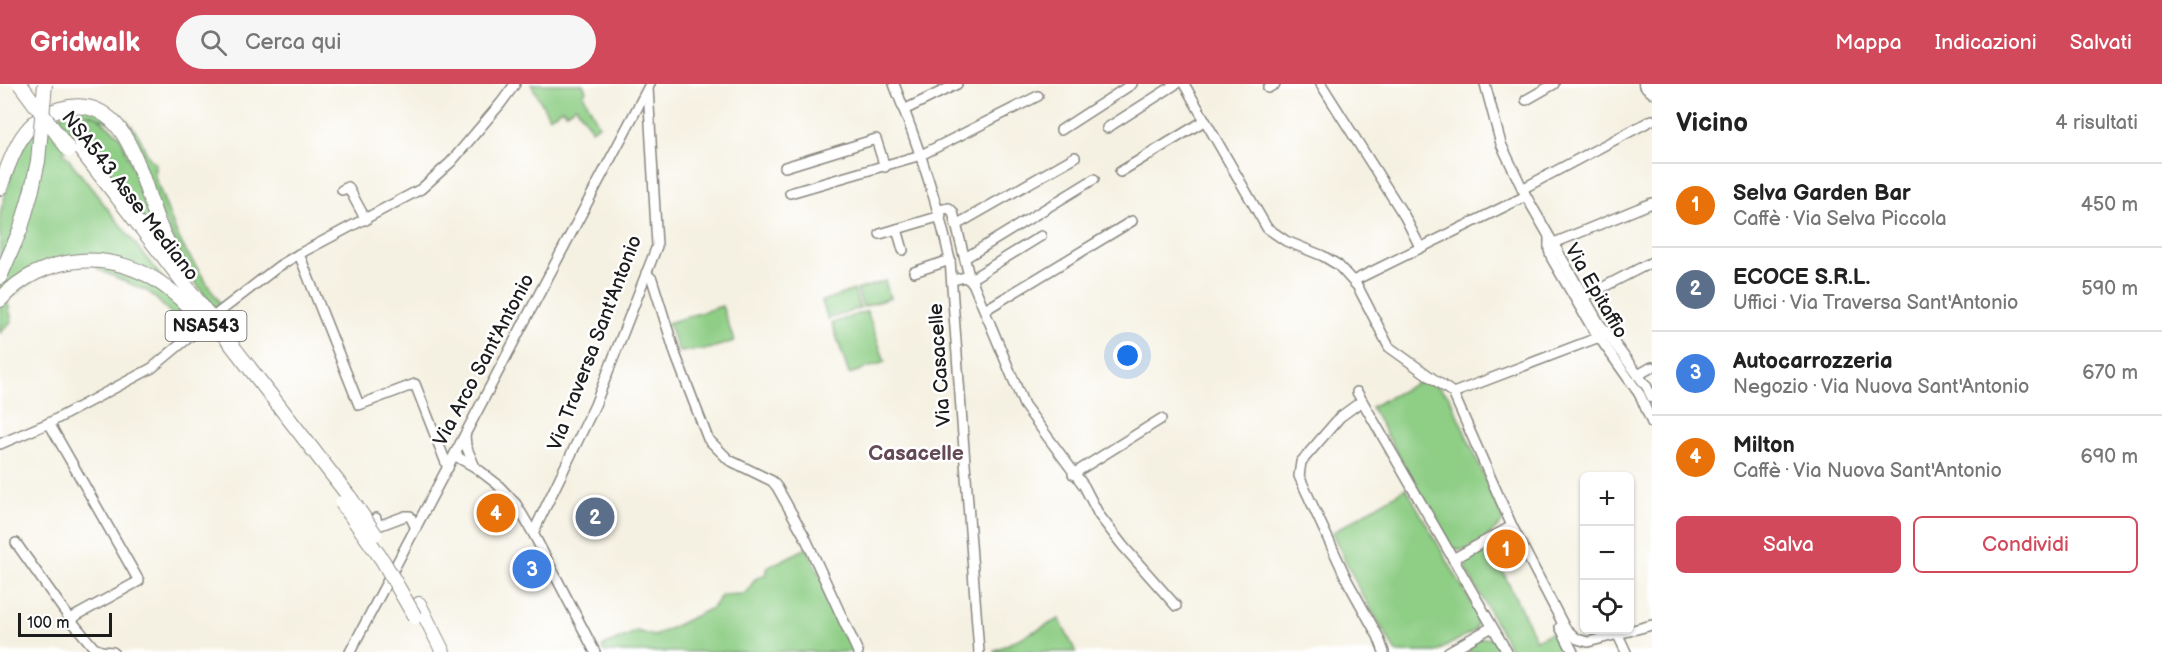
<!DOCTYPE html>
<html lang="it">
<head>
<meta charset="utf-8">
<style>
  :root { --surface:#fff; --page:#f6f6f6; --text:#222; --muted:#767676; --line:#e0e0e0; --accent:#d1495b }
  body { margin:0; font-family:"Balsamiq Sans",sans-serif; background:var(--page); color:var(--text) }
  .controls { position:absolute; right:18px; bottom:18px; display:grid; overflow:hidden; border-radius:9px; box-shadow:0 2px 4px #0004 }
  .controls button { width:54px; height:54px; display:grid; place-items:center; padding:0; border:0; border-bottom:2px solid var(--line); background:var(--surface); color:var(--text); font:30px sans-serif }
  .scale { position:absolute; left:18px; bottom:15px; width:94px; box-sizing:border-box; padding-left:6px; border:3px solid #1c1c1c; border-top:0; font-size:16px; line-height:21px; white-space:nowrap; color:#1c1c1c; -webkit-text-stroke:4px #fff; paint-order:stroke }
  .you { position:absolute; left:1128px; top:272px; width:21px; height:21px; margin:-15px; border:4px solid #fff; border-radius:50%; background:#1a73e8; box-shadow:0 0 0 9px #1a73e833 }
  .badge { display:grid; place-items:center; width:39px; height:39px; border-radius:50%; background:var(--accent); color:#fff; font-size:20px; font-weight:700 }
  .pin { position:absolute; translate:-50% -50%; border:3px solid #fff; box-shadow:0 2px 6px #0006 }
  .list { margin:0; padding:0; list-style:none }
  h2 { display:flex; justify-content:space-between; align-items:center; height:78px; margin:0; padding:0 24px; font-size:26px }
  h2 small { font-size:20px; font-weight:400; color:var(--muted) }
  .list li { display:grid; grid-template-columns:39px 1fr auto; gap:18px; align-items:center; box-sizing:border-box; height:84px; padding:0 24px; border-top:2px solid var(--line) }
  .list b { display:block; font-size:22px; white-space:nowrap }
  .list p { margin:0; font-size:20px; white-space:nowrap; color:var(--muted) }
  .list em { font-size:20px; font-style:normal; color:var(--muted) }
  .actions { display:flex; gap:12px; padding:18px 24px }
  .actions a { flex:1; padding:14px 0; border:2px solid var(--accent); border-radius:9px; text-align:center; font-size:21px; color:var(--accent) }
  .actions .main { background:var(--accent); color:#fff }
  .icon { flex:none; width:33px; height:33px; fill:none; stroke:currentColor; stroke-width:2; stroke-linecap:round; stroke-linejoin:round }
  .map { position:relative; flex:none; width:1652px; height:568px; overflow:hidden }
  header { display:flex; align-items:center; gap:36px; box-sizing:border-box; height:84px; padding:0 30px; background:var(--accent); color:#fff }
  header strong { font-size:28px }
  nav { display:flex; gap:33px; margin-inline-start:auto; font-size:21px }
  .search { width:420px; height:54px; background:var(--page); display:flex; align-items:center; gap:15px; box-sizing:border-box; padding:0 21px; border-radius:33px; color:var(--muted); font-size:22px }
  main { display:flex }
  aside { flex:1; background:var(--surface) }
  .map>svg:first-child { display:block }
  .green { fill:#8ece85; stroke:#557550; stroke-width:1.5 }
  .lines { fill:none; stroke-linecap:round; stroke-linejoin:round }
  .minor-casing { stroke:#88867f; stroke-width:12 }
  .major-casing { stroke:#88867f; stroke-width:15 }
  .highway-casing { stroke:#88867f; stroke-width:16 }
  .minor { stroke:#fff; stroke-width:9 }
  .major { stroke:#fff; stroke-width:12 }
  .highway { stroke:#fff; stroke-width:14 }
  .highway-bridge-casing { stroke:#88867f; stroke-width:16; stroke-linecap:butt }
  .highway-bridge { stroke:#fff; stroke-width:14 }
  .labels { text-anchor:middle; dominant-baseline:central; stroke-width:5; stroke-linejoin:round; paint-order:stroke }
  .shield { fill:#fff; stroke:#606060; stroke-width:1.5 }
  .shield-label { font-size:18px; font-weight:bold; fill:#1c1c1c }
  .street-label { font-size:20px; fill:#1c1c1c; stroke:#fff }
  .neighbourhood-label { font-size:21px; font-weight:bold; fill:#634a56; stroke:#fff }
</style>
</head>
<body>
<header>
<strong>Gridwalk</strong>
<div class="search"><svg class="icon" aria-label="search" viewBox="0 0 24 24"><circle cx="10" cy="10" r="6"/><path d="M15 15l6 6"/></svg>Cerca qui</div>
<nav><a>Mappa</a><a>Indicazioni</a><a>Salvati</a></nav>
</header>
<main>
<div class="map">
<svg width="1652" height="568" viewBox="0 0 1652 568">
  <rect width="100%" height="100%" fill="#fff"/>
  <filter id="ink" filterUnits="userSpaceOnUse"><feTurbulence type="fractalNoise" baseFrequency=".0167" numOctaves="2"/><feDisplacementMap in="SourceGraphic" scale="12" xChannelSelector="R" yChannelSelector="G"/><feConvolveMatrix kernelMatrix="1 2 1 2 8 2 1 2 1" color-interpolation-filters="sRGB"/></filter>
  <filter id="wash" filterUnits="userSpaceOnUse"><feTurbulence type="fractalNoise" baseFrequency=".008" numOctaves="4" result="noise"/><feDisplacementMap in="SourceGraphic" scale="24" xChannelSelector="R" yChannelSelector="G"/><feGaussianBlur stdDeviation="1.35" result="paint"/><feColorMatrix in="noise" values="0 0 0 0 0 0 0 0 0 0 0 0 0 0 0 0 0 1.4 0 .05"/><feComposite in="paint" operator="in"/></filter>
  <g filter="url(#wash)">
    <rect width="100%" height="100%" fill="#f5f1e2"/>
    <g class="green">
      <path d="M531,0H583L586,7L583,10L599,41L592,46L576,22L566,29L563,25L549,33Z"/>
      <path d="M67,16C94,17 124,26 138,51C144,61 145,72 155,79V93L176,148L184,164L223,224L217,228L189,190L120,40L56,22L53,18Z"/>
      <path d="M75,27L96,32L120,52L166,169L78,54L63,68L163,195L143,194L183,225L198,243L191,249L149,208L99,186L94,180L75,181L38,193L7,216L12,237L0,249V223L3,219L0,216V129L16,74L40,38Z"/>
      <path d="M885,197L890,214L863,223L857,206Z"/>
      <path d="M854,206L860,224L828,235L822,217Z"/>
      <path d="M722,222L734,257L709,265L679,268L668,239Z"/>
      <path d="M867,227L885,278L849,290L832,239Z"/>
      <path d="M1426,294L1449,312L1503,436C1498,446 1476,462 1464,466C1459,467 1455,465 1450,462L1371,323Z"/>
      <path d="M1406,404L1478,531L1476,543L1474,547L1436,568H1396L1360,507L1332,449Z"/>
      <path d="M1504,453L1509,454L1519,474L1501,484L1536,556L1555,547L1564,568H1512L1467,487L1466,479L1473,469Z"/>
      <path d="M807,464L857,568H604L602,563L637,547L654,552L712,524L722,511L743,510L747,508L755,495L766,490L768,483Z"/>
      <path d="M1059,535L1076,568H994V567Z"/>
      <path d="M1484,554L1494,555L1501,568H1455L1475,556Z"/>
    </g>
  </g>
  <g filter="url(#ink)">
    <g class="lines">
      <g class="minor-casing">
        <g id="minor">
          <path d="M894,0C917,58 937,115 950,176L979,568"/>
          <path d="M1184,0L1267,144L1286,157L1323,172L1338,181L1358,203L1389,263L1453,309L1512,442L1565,544L1577,555L1588,558L1652,541"/>
          <path d="M1321,0L1405,133L1420,163"/>
          <path d="M1485,0L1501,60L1526,112L1599,239L1647,303L1652,314"/>
          <path d="M1268,4L1275,0"/>
          <path d="M1526,16L1554,0"/>
          <path d="M904,26L957,0"/>
          <path d="M1107,44L1176,0"/>
          <path d="M1061,46L1132,0"/>
          <path d="M785,83L876,55L885,83"/>
          <path d="M1120,88L1204,37"/>
          <path d="M1522,105L1652,36"/>
          <path d="M342,106L348,103L366,136"/>
          <path d="M790,109L921,71L1038,12"/>
          <path d="M939,126L949,124L953,128L970,196"/>
          <path d="M956,141L1075,73"/>
          <path d="M897,145L903,166"/>
          <path d="M880,150L941,132"/>
          <path d="M1549,153V166L1552,175L1591,242L1640,311L1652,339"/>
          <path d="M1549,161L1652,119"/>
          <path d="M965,174L1094,95"/>
          <path d="M914,188L950,176"/>
          <path d="M646,189L652,195L676,272L708,355L729,376L772,397L777,403L805,453L858,568"/>
          <path d="M971,195L1041,152"/>
          <path d="M953,196L965,193L973,199L1024,321L1084,402L1099,431L1123,462L1176,522"/>
          <path d="M1353,197L1526,112"/>
          <path d="M1584,213L1652,178"/>
          <path d="M985,226L1132,137"/>
          <path d="M218,229L279,182L299,170"/>
          <path d="M1638,291L1652,283"/>
          <path d="M1357,308L1507,568"/>
          <path d="M1453,309L1602,252"/>
          <path d="M1362,317L1340,333L1301,378L1299,392L1348,498L1378,552L1384,568"/>
          <path d="M49,339L139,497L70,535"/>
          <path d="M465,351L466,362L475,383"/>
          <path d="M0,360L49,339L152,284L199,245"/>
          <path d="M456,368L459,374L475,383L497,400L516,420L533,449L595,568"/>
          <path d="M448,384L415,300L359,321L299,170L421,105L451,78L501,19L515,0"/>
          <path d="M1073,390L1161,335"/>
          <path d="M376,434L377,439L381,441L405,432H410L416,444"/>
          <path d="M533,449L595,321L657,162L648,4"/>
          <path d="M16,459L70,535L94,564L101,567L113,568"/>
          <path d="M1453,475L1512,442"/>
          <path d="M1560,543L1573,568"/>
          <path d="M1618,551L1626,568"/>
          <path d="M350,568L650,0"/>
          <path d="M1448,568L1492,543"/>
        </g>
      </g>
      <g class="major-casing">
        <path id="major" d="M1645,0L1652,7"/>
      </g>
      <g class="highway-casing">
        <g id="highway">
          <path d="M77,61L351,415"/>
          <path d="M0,104C12,71 22,35 60,25C128,6 140,94 158,138C165,155 174,171 183,187"/>
          <path d="M0,193L21,144L32,105"/>
          <path d="M0,216C43,168 115,164 166,203C177,211 187,221 197,230"/>
          <path d="M419,520L443,568"/>
        </g>
      </g>
      <use href="#minor" class="minor"/>
      <use href="#major" class="major"/>
      <use href="#highway" class="highway"/>
      <g class="highway-bridge-casing">
        <g id="highway-bridge">
          <path d="M20,0L69,66"/>
          <path d="M32,105L38,77L45,0"/>
          <path d="M351,415L375,450"/>
          <path d="M342,419L383,477L415,533"/>
        </g>
      </g>
      <use href="#highway-bridge" class="highway-bridge"/>
    </g>
  </g>
  <g class="labels">
    <rect class="shield" x="165.5" y="227" width="81" height="30" rx="4.5"/>
    <g class="shield-label">
      <text x="206" y="242">NSA543</text>
    </g>
    <g class="street-label">
      <text transform="translate(130 112) rotate(52)">NSA543 Asse Mediano</text>
      <text transform="translate(1596 207) rotate(60)">Via Epitaffio</text>
      <text transform="translate(595 259) rotate(-69)">Via Traversa Sant'Antonio</text>
      <text transform="translate(484 276) rotate(-62)">Via Arco Sant'Antonio</text>
      <text transform="translate(940 281) rotate(-94)">Via Casacelle</text>
    </g>
    <g class="neighbourhood-label">
      <text x="916" y="369">Casacelle</text>
    </g>
  </g>
</svg>
<div class="controls">
<button>+</button>
<button>−</button>
<button><svg class="icon" aria-label="locate" viewBox="0 0 24 24"><circle cx="12" cy="12" r="6"/><path d="M12 2v4M12 18v4M2 12h4M18 12h4"/></svg></button>
</div>
<div class="scale">100 m</div>
<div class="you"></div>
<div class="pin badge" style="left:1506px;top:465px;background:#e8710a">1</div>
<div class="pin badge" style="left:595px;top:433px;background:#5c6f8a">2</div>
<div class="pin badge" style="left:532px;top:485px;background:#3f7fe0">3</div>
<div class="pin badge" style="left:496px;top:429px;background:#e8710a">4</div>
</div>
<aside>
<h2>Vicino<small>4 risultati</small></h2>
<ul class="list">
<li><span class="badge" style="background:#e8710a">1</span><div><b>Selva Garden Bar</b><p>Caffè · Via Selva Piccola</p></div><em>450 m</em></li>
<li><span class="badge" style="background:#5c6f8a">2</span><div><b>ECOCE S.R.L.</b><p>Uffici · Via Traversa Sant'Antonio</p></div><em>590 m</em></li>
<li><span class="badge" style="background:#3f7fe0">3</span><div><b>Autocarrozzeria</b><p>Negozio · Via Nuova Sant'Antonio</p></div><em>670 m</em></li>
<li><span class="badge" style="background:#e8710a">4</span><div><b>Milton</b><p>Caffè · Via Nuova Sant'Antonio</p></div><em>690 m</em></li>
</ul>
<div class="actions"><a class="main">Salva</a><a>Condividi</a></div>
</aside>
</main>
</body>
</html>
